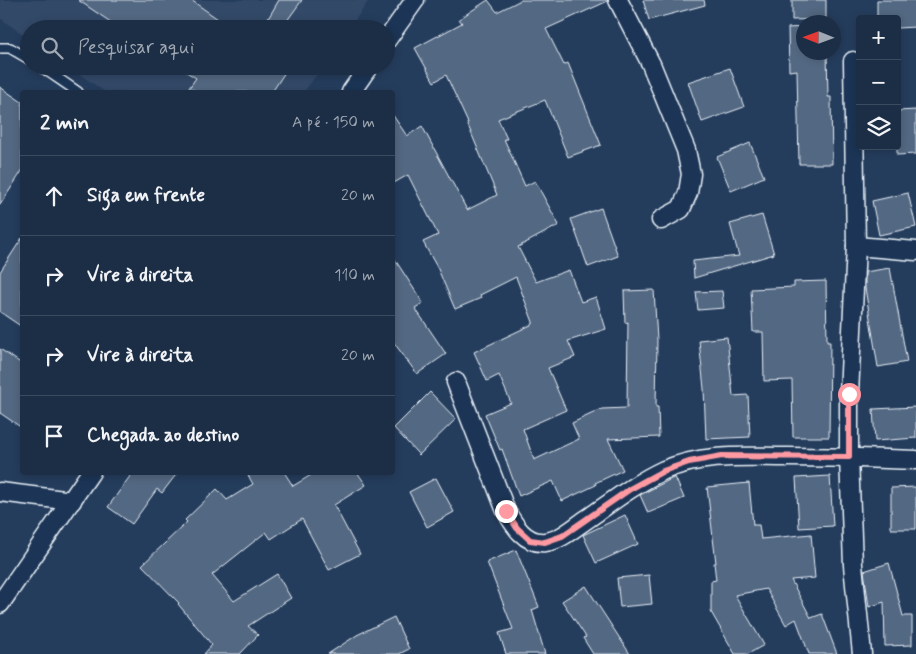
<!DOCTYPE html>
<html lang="pt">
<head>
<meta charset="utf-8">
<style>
  :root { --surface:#1c2e46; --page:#293a51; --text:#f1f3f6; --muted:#a0a8b3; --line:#3a4a5f }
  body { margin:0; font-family:Mynerve,sans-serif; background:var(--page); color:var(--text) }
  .controls { position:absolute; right:15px; top:15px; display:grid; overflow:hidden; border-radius:5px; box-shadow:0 2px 8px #0003 }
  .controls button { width:45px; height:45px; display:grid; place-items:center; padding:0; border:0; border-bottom:1px solid var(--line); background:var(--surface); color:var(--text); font:25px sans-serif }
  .compass { position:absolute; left:796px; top:15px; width:45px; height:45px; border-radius:50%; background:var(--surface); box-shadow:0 2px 8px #0003; rotate:271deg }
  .stop { position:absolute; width:15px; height:15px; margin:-11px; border:4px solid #ff9aa2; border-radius:50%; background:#fff }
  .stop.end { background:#ff9aa2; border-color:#fff; box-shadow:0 1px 5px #0008 }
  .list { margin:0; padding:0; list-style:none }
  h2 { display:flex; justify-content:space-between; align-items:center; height:65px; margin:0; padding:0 20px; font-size:21px }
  h2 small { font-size:16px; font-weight:400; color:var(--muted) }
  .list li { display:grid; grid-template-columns:32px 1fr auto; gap:15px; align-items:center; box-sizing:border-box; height:80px; padding:0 20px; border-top:1px solid var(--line) }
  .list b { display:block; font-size:19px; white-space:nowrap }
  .list em { font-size:16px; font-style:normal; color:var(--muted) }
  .icon { flex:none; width:28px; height:28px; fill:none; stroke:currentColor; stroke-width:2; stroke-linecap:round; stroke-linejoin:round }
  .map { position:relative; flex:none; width:916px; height:654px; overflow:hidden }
  .search { position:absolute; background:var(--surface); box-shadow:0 2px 8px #0003; left:20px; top:20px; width:375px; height:55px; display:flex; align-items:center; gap:12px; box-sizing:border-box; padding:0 18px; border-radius:28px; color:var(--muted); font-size:19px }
  .panel { position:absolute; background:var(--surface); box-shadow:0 2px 8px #0003; left:20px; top:90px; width:375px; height:385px; border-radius:5px }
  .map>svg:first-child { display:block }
  .built { fill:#334a68 }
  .building { fill:#536782; stroke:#e8f1f8 }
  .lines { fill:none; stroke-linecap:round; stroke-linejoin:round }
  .service-casing { stroke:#e8f1f8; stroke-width:12 }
  .minor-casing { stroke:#e8f1f8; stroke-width:21 }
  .service { stroke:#1d3557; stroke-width:9 }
  .minor { stroke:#1d3557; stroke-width:18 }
  .route { stroke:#ff9aa2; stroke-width:6 }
</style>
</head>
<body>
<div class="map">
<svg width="916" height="654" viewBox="0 0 916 654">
  <rect width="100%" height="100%" fill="#253d5d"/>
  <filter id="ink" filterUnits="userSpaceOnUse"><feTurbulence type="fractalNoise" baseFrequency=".02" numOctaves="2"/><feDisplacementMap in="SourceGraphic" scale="10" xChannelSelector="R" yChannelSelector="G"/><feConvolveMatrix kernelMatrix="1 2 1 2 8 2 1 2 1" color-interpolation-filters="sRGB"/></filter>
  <g filter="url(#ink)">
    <g class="built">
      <path d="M0,0H369L349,29H29V39L0,18Z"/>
      <path d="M68,66H323L304,92H105Z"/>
    </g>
    <g class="building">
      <path d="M78,0H191L232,29H121Z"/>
      <path d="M279,0H302L281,29H262Z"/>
      <path d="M488,0L497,12L521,0H607L608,1L546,29L564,65L568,63L601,145L568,157L545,100L498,119L507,139H504L525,186L535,181L559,225L518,247L536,282L569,270L581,302L596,297L606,329L568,341L575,357L548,368L566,410L523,429L534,460L579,439L572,423L602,409L627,408L628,322L625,323L624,291L654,290L657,340L656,407H658L659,437L608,439L623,470L595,483L596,485L562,501L553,481L519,496L502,449L500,450L485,414L511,403L499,375L487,381L474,352L533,324V322L516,277L480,295L481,298L455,309L438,269L423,242L438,235L408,175L392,184V114L407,136L422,126L467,210L497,195L467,123H468L446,75L434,82L415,48L462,23L459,19Z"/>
      <path d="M643,0H704L705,5L649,20Z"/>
      <path d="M792,0H826V19L792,20Z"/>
      <path d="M877,0H916V27L897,28V19H877Z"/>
      <path d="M804,27V52H827L828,97H831L832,164H799L797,70L789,71L788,28Z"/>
      <path d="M177,66H289L272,92H199L189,88L196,78Z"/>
      <path d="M730,68L744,107L702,122L688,82Z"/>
      <path d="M0,87L22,102V171L0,205Z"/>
      <path d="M916,110V154L897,155V111Z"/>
      <path d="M750,143L764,177L731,191L717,157Z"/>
      <path d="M908,193L916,227L879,235L872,201Z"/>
      <path d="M601,208L618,256L588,267L571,219Z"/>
      <path d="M762,215L774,254L694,278L693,261L739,256L730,224Z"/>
      <path d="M22,238V327L0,312V272Z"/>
      <path d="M392,255L423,303L415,308L446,354L417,374L392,340Z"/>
      <path d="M890,268L907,362L878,367L865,288V272Z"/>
      <path d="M826,281L827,342H830L829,437H793L792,380L764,381L763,332H753L751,289L794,287V282Z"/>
      <path d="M722,291L724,308L698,310L696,292Z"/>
      <path d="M727,337L733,396L748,395L750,437L706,439L704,389L699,340Z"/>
      <path d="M0,349L22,364V428L0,413Z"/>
      <path d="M430,392L456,419L419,455L394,428Z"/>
      <path d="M916,407V438L875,441L873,409Z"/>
      <path d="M133,472H178L162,493L157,489L132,524L108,507Z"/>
      <path d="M246,472H284L293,486L316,472H357L366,485L334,505L360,554L329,570L302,519L271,539L266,532L212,575L234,601L277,574L291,598L248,626L258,635L240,654H204L212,645L178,604L179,603L142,565L187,522L185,520L217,489L227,500L253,484Z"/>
      <path d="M830,476L833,526L799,528L796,478Z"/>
      <path d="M675,477L684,498L648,513L640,495Z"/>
      <path d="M436,478L454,512L427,527L409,492Z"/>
      <path d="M749,483L753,525H759L761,539L811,534L815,578L791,580L811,618L822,614L837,654H809L796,619L786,625L766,589L735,595L764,645L748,654H735L711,612V581L716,580L714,563H716L707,487Z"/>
      <path d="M916,487V529H891V488Z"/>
      <path d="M625,515L638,544L596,563L583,535Z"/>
      <path d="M516,550L539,607L532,610L545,654H506L499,633L513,629L487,562Z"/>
      <path d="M889,563L903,616H912V645L885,646L884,602L869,607L864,571Z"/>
      <path d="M649,575L652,604L620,607L617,578Z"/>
      <path d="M586,586L600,608L630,654H593L583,638L586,637L562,601Z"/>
      <path d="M394,617L409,649L399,654H328L357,635Z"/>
    </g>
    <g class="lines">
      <g class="service-casing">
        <g id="service">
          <path d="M0,48H10L29,59"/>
          <path d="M40,66L78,92"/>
        </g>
      </g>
      <g class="minor-casing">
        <g id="minor">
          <path d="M618,0L651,64L686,150L691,174L688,193L681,209L661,220"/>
          <path d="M386,41L415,0"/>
          <path d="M853,61L856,246L849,394V457L853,565L862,654"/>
          <path d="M351,92L369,66"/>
          <path d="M856,246L916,251"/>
          <path d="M456,382L506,511C514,525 525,544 545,542C561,541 577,525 590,517C614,500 638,482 664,470C705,453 744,457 787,457C830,457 873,458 916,460"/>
          <path d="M0,492L72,501"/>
          <path d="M0,604L91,472"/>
        </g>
      </g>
      <use href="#service" class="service"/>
      <use href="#minor" class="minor"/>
    </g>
  </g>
  <g class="lines" filter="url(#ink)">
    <path class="route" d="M506,511L517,528L530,540L545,542L562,536L630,489L663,471L689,462L722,456L849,457V394"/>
  </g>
</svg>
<div class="controls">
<button>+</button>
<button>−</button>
<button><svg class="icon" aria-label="layers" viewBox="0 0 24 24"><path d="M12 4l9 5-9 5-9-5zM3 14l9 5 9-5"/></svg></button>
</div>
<svg class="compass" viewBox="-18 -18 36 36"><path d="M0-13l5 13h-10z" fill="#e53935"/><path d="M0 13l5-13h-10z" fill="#a0a8b3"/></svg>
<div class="stop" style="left:849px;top:394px"></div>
<div class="stop end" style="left:506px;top:511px"></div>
<div class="search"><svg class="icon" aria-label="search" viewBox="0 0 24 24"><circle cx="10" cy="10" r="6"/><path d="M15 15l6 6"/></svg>Pesquisar aqui</div>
<section class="panel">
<h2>2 min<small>A pé · 150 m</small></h2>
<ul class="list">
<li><svg class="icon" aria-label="ahead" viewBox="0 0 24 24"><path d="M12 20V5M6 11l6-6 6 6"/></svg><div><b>Siga em frente</b></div><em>20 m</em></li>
<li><svg class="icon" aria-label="right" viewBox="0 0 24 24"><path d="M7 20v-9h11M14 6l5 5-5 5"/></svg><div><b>Vire à direita</b></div><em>110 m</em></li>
<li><svg class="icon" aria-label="right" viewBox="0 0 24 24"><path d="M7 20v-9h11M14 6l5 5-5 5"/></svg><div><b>Vire à direita</b></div><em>20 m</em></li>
<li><svg class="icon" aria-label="arrive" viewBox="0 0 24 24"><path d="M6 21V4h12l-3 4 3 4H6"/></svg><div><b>Chegada ao destino</b></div></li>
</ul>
</section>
</div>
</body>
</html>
